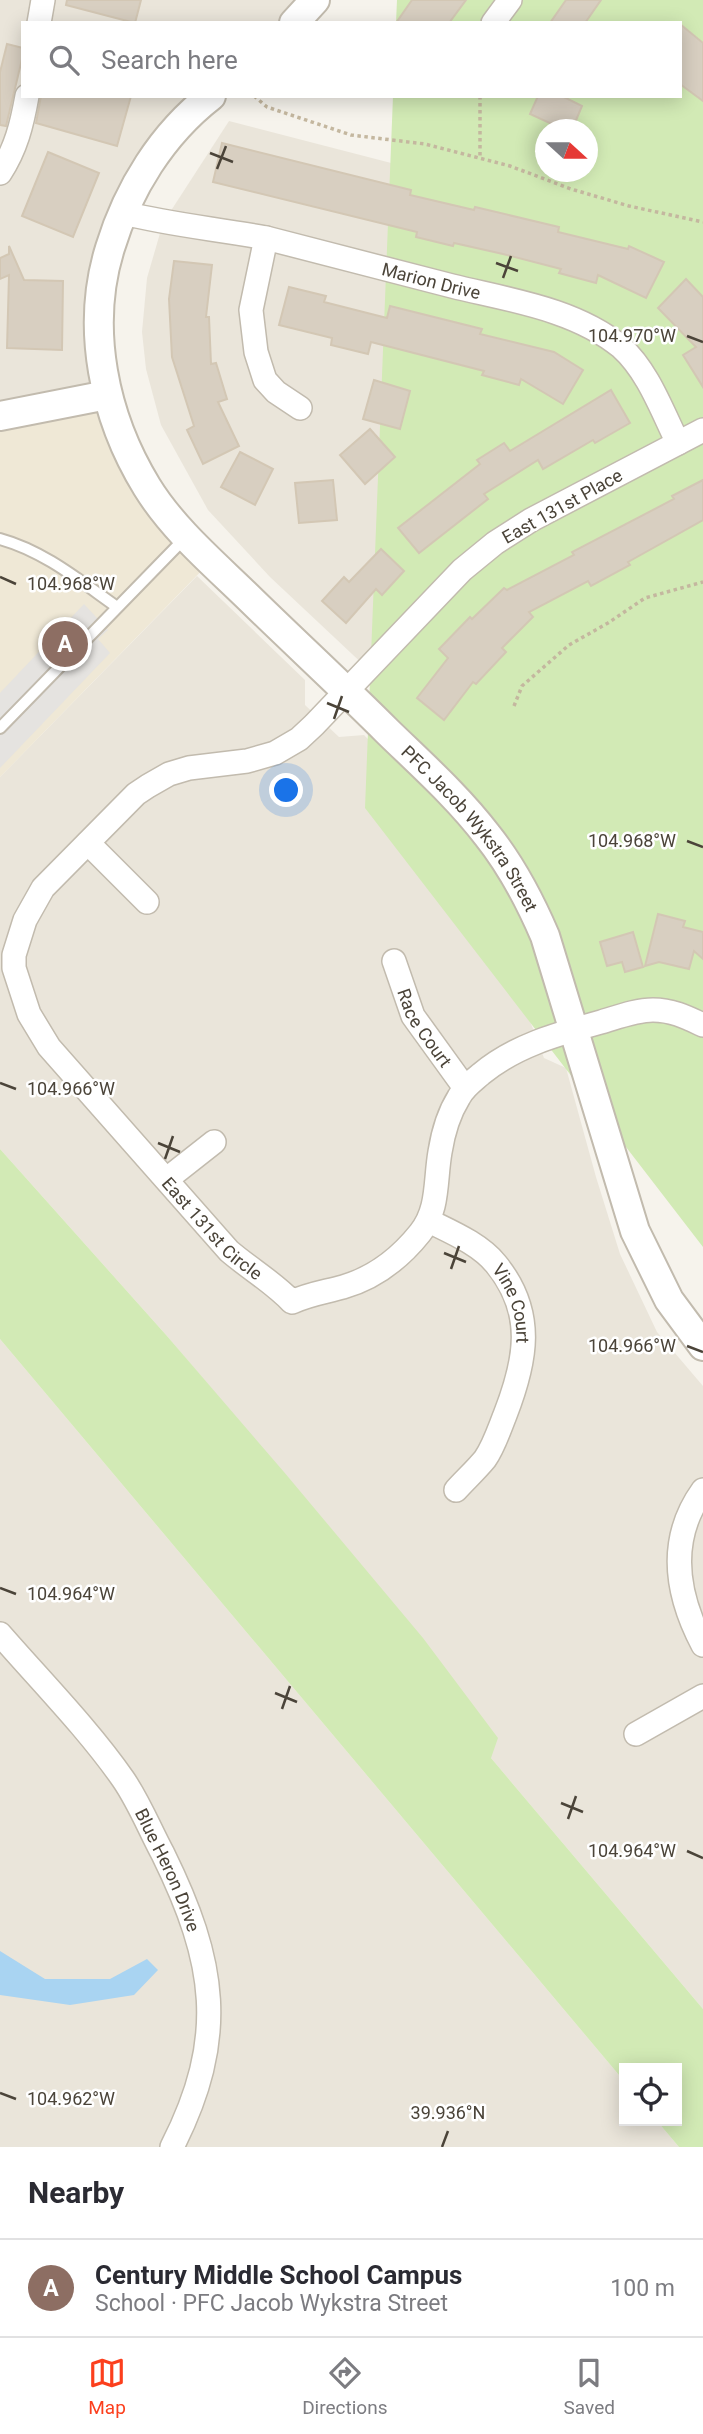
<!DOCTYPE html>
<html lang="en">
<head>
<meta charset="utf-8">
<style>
  :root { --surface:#fff; --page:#f2f2f3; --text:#2b2b33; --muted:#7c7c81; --line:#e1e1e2; --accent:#fc3f1d }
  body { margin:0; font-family:Roboto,sans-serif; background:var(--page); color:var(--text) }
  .controls { position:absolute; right:21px; bottom:21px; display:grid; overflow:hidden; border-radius:0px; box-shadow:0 4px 18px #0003 }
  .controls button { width:63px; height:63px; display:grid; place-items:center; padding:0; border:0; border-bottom:2px solid var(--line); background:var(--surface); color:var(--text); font:35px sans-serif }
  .compass { position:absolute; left:535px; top:119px; width:63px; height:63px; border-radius:50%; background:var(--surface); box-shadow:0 4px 18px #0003; rotate:111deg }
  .you { position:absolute; left:287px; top:791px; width:24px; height:24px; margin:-18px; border:5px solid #fff; border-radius:50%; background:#1a73e8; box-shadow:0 0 0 10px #1a73e833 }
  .badge { display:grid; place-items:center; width:46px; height:46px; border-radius:50%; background:var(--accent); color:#fff; font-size:23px; font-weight:700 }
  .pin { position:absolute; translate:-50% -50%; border:4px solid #fff; box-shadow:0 2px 7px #0006 }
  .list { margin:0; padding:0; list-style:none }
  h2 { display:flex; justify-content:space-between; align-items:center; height:91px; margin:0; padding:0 28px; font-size:30px }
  h2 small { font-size:23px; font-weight:400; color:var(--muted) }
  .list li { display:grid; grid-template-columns:46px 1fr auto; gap:21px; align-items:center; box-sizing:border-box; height:98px; padding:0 28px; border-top:2px solid var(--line) }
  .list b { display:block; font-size:26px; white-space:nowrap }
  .list p { margin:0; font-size:23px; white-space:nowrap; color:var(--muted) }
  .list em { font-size:23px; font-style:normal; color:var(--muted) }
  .icon { flex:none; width:38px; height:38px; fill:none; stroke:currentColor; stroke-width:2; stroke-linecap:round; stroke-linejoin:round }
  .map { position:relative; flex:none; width:703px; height:2147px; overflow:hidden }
  .search { position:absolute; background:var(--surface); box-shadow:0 4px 18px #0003; left:21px; right:21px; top:21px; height:77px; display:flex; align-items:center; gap:18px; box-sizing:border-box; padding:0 24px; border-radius:0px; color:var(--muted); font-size:26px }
  .sheet { height:189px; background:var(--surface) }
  nav { display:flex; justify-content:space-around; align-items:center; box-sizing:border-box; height:98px; border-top:2px solid var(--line); background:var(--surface); font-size:19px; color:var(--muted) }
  nav a { display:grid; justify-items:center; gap:4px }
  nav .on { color:var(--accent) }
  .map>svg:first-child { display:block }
  .residential { fill:#eae5da }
  .education { fill:#efe8d6 }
  .green { fill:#d2eab5; fill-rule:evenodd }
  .parking { fill:#e5e3e0 }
  .water { fill:#a9d4f2 }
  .building { fill:#d8cfc1; stroke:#d3c7b4; stroke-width:2 }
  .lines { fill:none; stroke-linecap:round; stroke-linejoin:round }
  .service-casing { stroke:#c2bbae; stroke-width:14 }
  .minor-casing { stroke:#c2bbae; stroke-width:26 }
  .tertiary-casing { stroke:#c2bbae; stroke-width:32 }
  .path { stroke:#c4b79f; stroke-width:3.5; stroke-dasharray:3.5 3.5; stroke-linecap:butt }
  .service { stroke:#fff; stroke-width:10 }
  .minor { stroke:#fff; stroke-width:23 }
  .tertiary { stroke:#fff; stroke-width:28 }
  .ticks { fill:none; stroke:#4b4439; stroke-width:2.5 }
  .labels { text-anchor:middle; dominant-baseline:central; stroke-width:5; stroke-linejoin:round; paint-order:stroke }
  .street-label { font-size:18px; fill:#4b4439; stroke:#fff }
  .ticks-label { font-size:18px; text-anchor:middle; fill:#4b4439; stroke:#fff; stroke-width:5; stroke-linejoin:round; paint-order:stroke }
</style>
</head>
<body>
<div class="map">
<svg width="703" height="2147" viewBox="0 0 703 2147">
  <rect width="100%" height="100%" fill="#f6f3ec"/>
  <g class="residential">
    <path d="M0,0H315L294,23H23V96H211L115,232L107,395L0,416Z"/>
    <path d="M229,121L685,239L368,669L270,577L208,510L161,425L146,369L142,332L147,278L163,223Z"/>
    <path d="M197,576L305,680V705L339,737L364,735L423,795L530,1021L544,1058L566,1068L596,1177L620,1254L657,1332L703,1386V2009L491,1758L363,1568L167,1336L0,1149V777Z"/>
    <path d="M0,1339L624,2081V2121H657L679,2147H0Z"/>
  </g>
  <path class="education" d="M107,395L120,433L211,561L0,777V416Z"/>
  <g class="green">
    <path d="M397,0H703V1247L365,808L393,96H680V23H396ZM546,130H588V172H546Z"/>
    <path d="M0,1149L167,1336L284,1472L423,1638L498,1738L491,1758L703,2009V2147H679L657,2121H677V2068H624V2081L0,1339Z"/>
  </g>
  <path class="parking" d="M84,604L108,630L98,639L110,653L0,768V693Z"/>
  <path class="water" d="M0,1951L45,1979H110L147,1959L158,1970L134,1995L70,2005L0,1995Z"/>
  <g class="building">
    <path d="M67,0H141L135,23L66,5Z"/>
    <path d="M412,0H466L449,23H396Z"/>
    <path d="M566,0H601L585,23H550Z"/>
    <path d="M680,24L703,43V101L680,84Z"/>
    <path d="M7,44L23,48V55L6,126L0,125V72Z"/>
    <path d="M41,96H131L117,146L36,123Z"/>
    <path d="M538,96H562L582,106L572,130H565L530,114Z"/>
    <path d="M222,143L411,190L410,195L474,210L475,207L559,227L558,232L628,249L629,246L664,262L646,298L598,275L596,283L559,273L561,269L503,254L454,243L453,246L416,237L417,232L213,182Z"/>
    <path d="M48,152L99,173L73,237L22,216Z"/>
    <path d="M9,246L24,280L63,281L62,350L7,348L9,275L0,279V258L9,254Z"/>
    <path d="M174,261L212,265L206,317H209L211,364L216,363L227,399L218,402L239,446L203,464L187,430L194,426L172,357L169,299Z"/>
    <path d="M686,279L703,297V387L683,355L696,347L658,308Z"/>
    <path d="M289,287L326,296L324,302L387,318L390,306L482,329L480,334L554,352L583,370L563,404L521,379L519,385L482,375L484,371L371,342L368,354L331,345L332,338L279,325Z"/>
    <path d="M374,380L410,391L400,429L363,419Z"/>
    <path d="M611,390L630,423L595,443L593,440L543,469L538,460L484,494L488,499L419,553L398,528L480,464L477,460L504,443L510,451Z"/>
    <path d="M370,429L395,457L365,484L340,455Z"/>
    <path d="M240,452L273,469L255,505L221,487Z"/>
    <path d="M333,480L337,520L299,523L295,483Z"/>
    <path d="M703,480V520L628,562L630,565L591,586L588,581L529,612L533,617L502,648L506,652L476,684L473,682L444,720L417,698L448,658L439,649L470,617L472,619L504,588L507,590L574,555L572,552L674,499L672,496Z"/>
    <path d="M381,549L404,571L382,595L376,589L346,623L322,601L344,577L349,582Z"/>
    <path d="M658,914L685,921L683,927L703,932V959L694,951L689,969L659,962L645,966Z"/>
    <path d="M633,932L643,967L625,972L622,962L607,966L600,942Z"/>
  </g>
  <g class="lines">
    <g class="service-casing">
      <g id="service">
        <path d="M0,539C44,551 80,581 117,607"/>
        <path d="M0,728L186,537"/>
      </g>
    </g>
    <g class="minor-casing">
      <g id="minor">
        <path d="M39,23L43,0"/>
        <path d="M493,23L510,0"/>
        <path d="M0,173C16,149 22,124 27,96"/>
        <path id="s1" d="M124,213C171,225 219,229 266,238C328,254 390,270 452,286C509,300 575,309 621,347C648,371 662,411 678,443"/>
        <path d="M266,238L251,310L256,352L265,380L276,392L300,408"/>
        <path id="s2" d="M703,430L531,520L495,543L462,570L314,725L299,739L275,753L247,761L189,768L169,774L148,786L136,794L43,888L25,920L14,955V968L29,1014L49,1047L229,1251C250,1269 273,1282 292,1302C309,1294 325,1292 343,1287C374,1278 400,1258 420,1233C439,1210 435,1180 440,1152C443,1133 449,1113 459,1097C464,1087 473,1081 481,1074C516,1045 558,1034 601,1022C618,1017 636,1010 653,1010C672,1010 686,1017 703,1025"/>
        <path d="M88,843L147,902"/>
        <path id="s3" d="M394,961L413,1016L465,1088"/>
        <path d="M167,1179L214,1142"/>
        <path id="s4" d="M429,1221C451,1232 480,1244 496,1264C536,1313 526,1361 505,1415C499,1430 494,1446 485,1459C476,1470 465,1480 456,1490"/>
        <path d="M703,1490C667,1540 676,1594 703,1645"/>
        <path id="s5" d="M0,1634C40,1680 89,1730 123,1779C139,1802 150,1830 163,1854C216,1962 228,2037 172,2147"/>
        <path d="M636,1734L703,1696"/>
      </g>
    </g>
    <g class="tertiary-casing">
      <g id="tertiary">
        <path d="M294,23L315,0"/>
        <path id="s6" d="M211,96C162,134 128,189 110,248C85,328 104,417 147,487C173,529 212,562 247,596C294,642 342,686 388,732C422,765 458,797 487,835C511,865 530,901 545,936L635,1231L669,1300L703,1346"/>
        <path d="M0,416L107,395"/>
      </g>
    </g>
    <g class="path">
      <path d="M254,96L267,107L351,135L425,144L510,166L571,189L629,206L703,222"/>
      <path d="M480,96V158"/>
      <path d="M514,706L522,686L569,645L608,623L645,598L703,582"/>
    </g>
    <use href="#service" class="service"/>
    <use href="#minor" class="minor"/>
    <use href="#tertiary" class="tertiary"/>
  </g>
  <path class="ticks" d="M210,153L233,162M217,169L226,146M496,263L518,271M503,278L511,256M687,336L703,342M0,577L16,584M327,703L349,712M334,719L342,696M687,841L703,847M0,1083L16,1089M158,1143L180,1152M165,1159L173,1136M444,1253L466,1262M451,1269L459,1246M687,1346L703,1352M0,1588L16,1594M275,1693L297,1702M282,1709L290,1686M561,1803L583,1812M568,1819L576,1796M687,1851L703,1858M0,2093L16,2099M442,2147L448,2131"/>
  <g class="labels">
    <g class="street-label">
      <text stroke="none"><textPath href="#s1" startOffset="315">Marion Drive</textPath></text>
      <text transform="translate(562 506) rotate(-29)">East 131st Place</text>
      <text stroke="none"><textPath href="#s6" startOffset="906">PFC Jacob Wykstra Street</textPath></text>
      <text stroke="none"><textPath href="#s3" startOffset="74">Race Court</textPath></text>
      <text stroke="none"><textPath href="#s2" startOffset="1239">East 131st Circle</textPath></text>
      <text stroke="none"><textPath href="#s4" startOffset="124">Vine Court</textPath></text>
      <text stroke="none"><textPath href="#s5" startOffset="292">Blue Heron Drive</textPath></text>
    </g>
  </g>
  <g class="ticks-label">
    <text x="632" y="342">104.970°W</text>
    <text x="71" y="590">104.968°W</text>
    <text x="632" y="847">104.968°W</text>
    <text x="71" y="1095">104.966°W</text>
    <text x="632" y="1352">104.966°W</text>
    <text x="71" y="1600">104.964°W</text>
    <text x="632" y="1857">104.964°W</text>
    <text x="71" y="2105">104.962°W</text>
    <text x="448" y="2119">39.936°N</text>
  </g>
</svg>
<div class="controls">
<button><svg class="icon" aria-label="locate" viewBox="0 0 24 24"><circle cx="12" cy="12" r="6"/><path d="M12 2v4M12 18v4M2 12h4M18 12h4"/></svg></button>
</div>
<svg class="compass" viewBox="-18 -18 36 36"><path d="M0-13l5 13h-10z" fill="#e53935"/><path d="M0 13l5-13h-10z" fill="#7c7c81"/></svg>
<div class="you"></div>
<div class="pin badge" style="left:65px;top:644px;background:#8d6e63">A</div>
<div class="search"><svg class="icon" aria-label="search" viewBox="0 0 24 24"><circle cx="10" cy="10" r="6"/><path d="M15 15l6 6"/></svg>Search here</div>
</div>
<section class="sheet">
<h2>Nearby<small></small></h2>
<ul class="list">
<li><span class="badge" style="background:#8d6e63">A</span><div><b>Century Middle School Campus</b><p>School · PFC Jacob Wykstra Street</p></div><em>100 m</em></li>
</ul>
</section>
<nav>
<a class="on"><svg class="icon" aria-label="map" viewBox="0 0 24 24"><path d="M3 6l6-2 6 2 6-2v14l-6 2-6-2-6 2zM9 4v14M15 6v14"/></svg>Map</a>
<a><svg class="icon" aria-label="directions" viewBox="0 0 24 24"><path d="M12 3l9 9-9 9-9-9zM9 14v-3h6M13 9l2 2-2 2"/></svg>Directions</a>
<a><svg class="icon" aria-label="saved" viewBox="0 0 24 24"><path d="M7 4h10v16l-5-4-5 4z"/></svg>Saved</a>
</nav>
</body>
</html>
